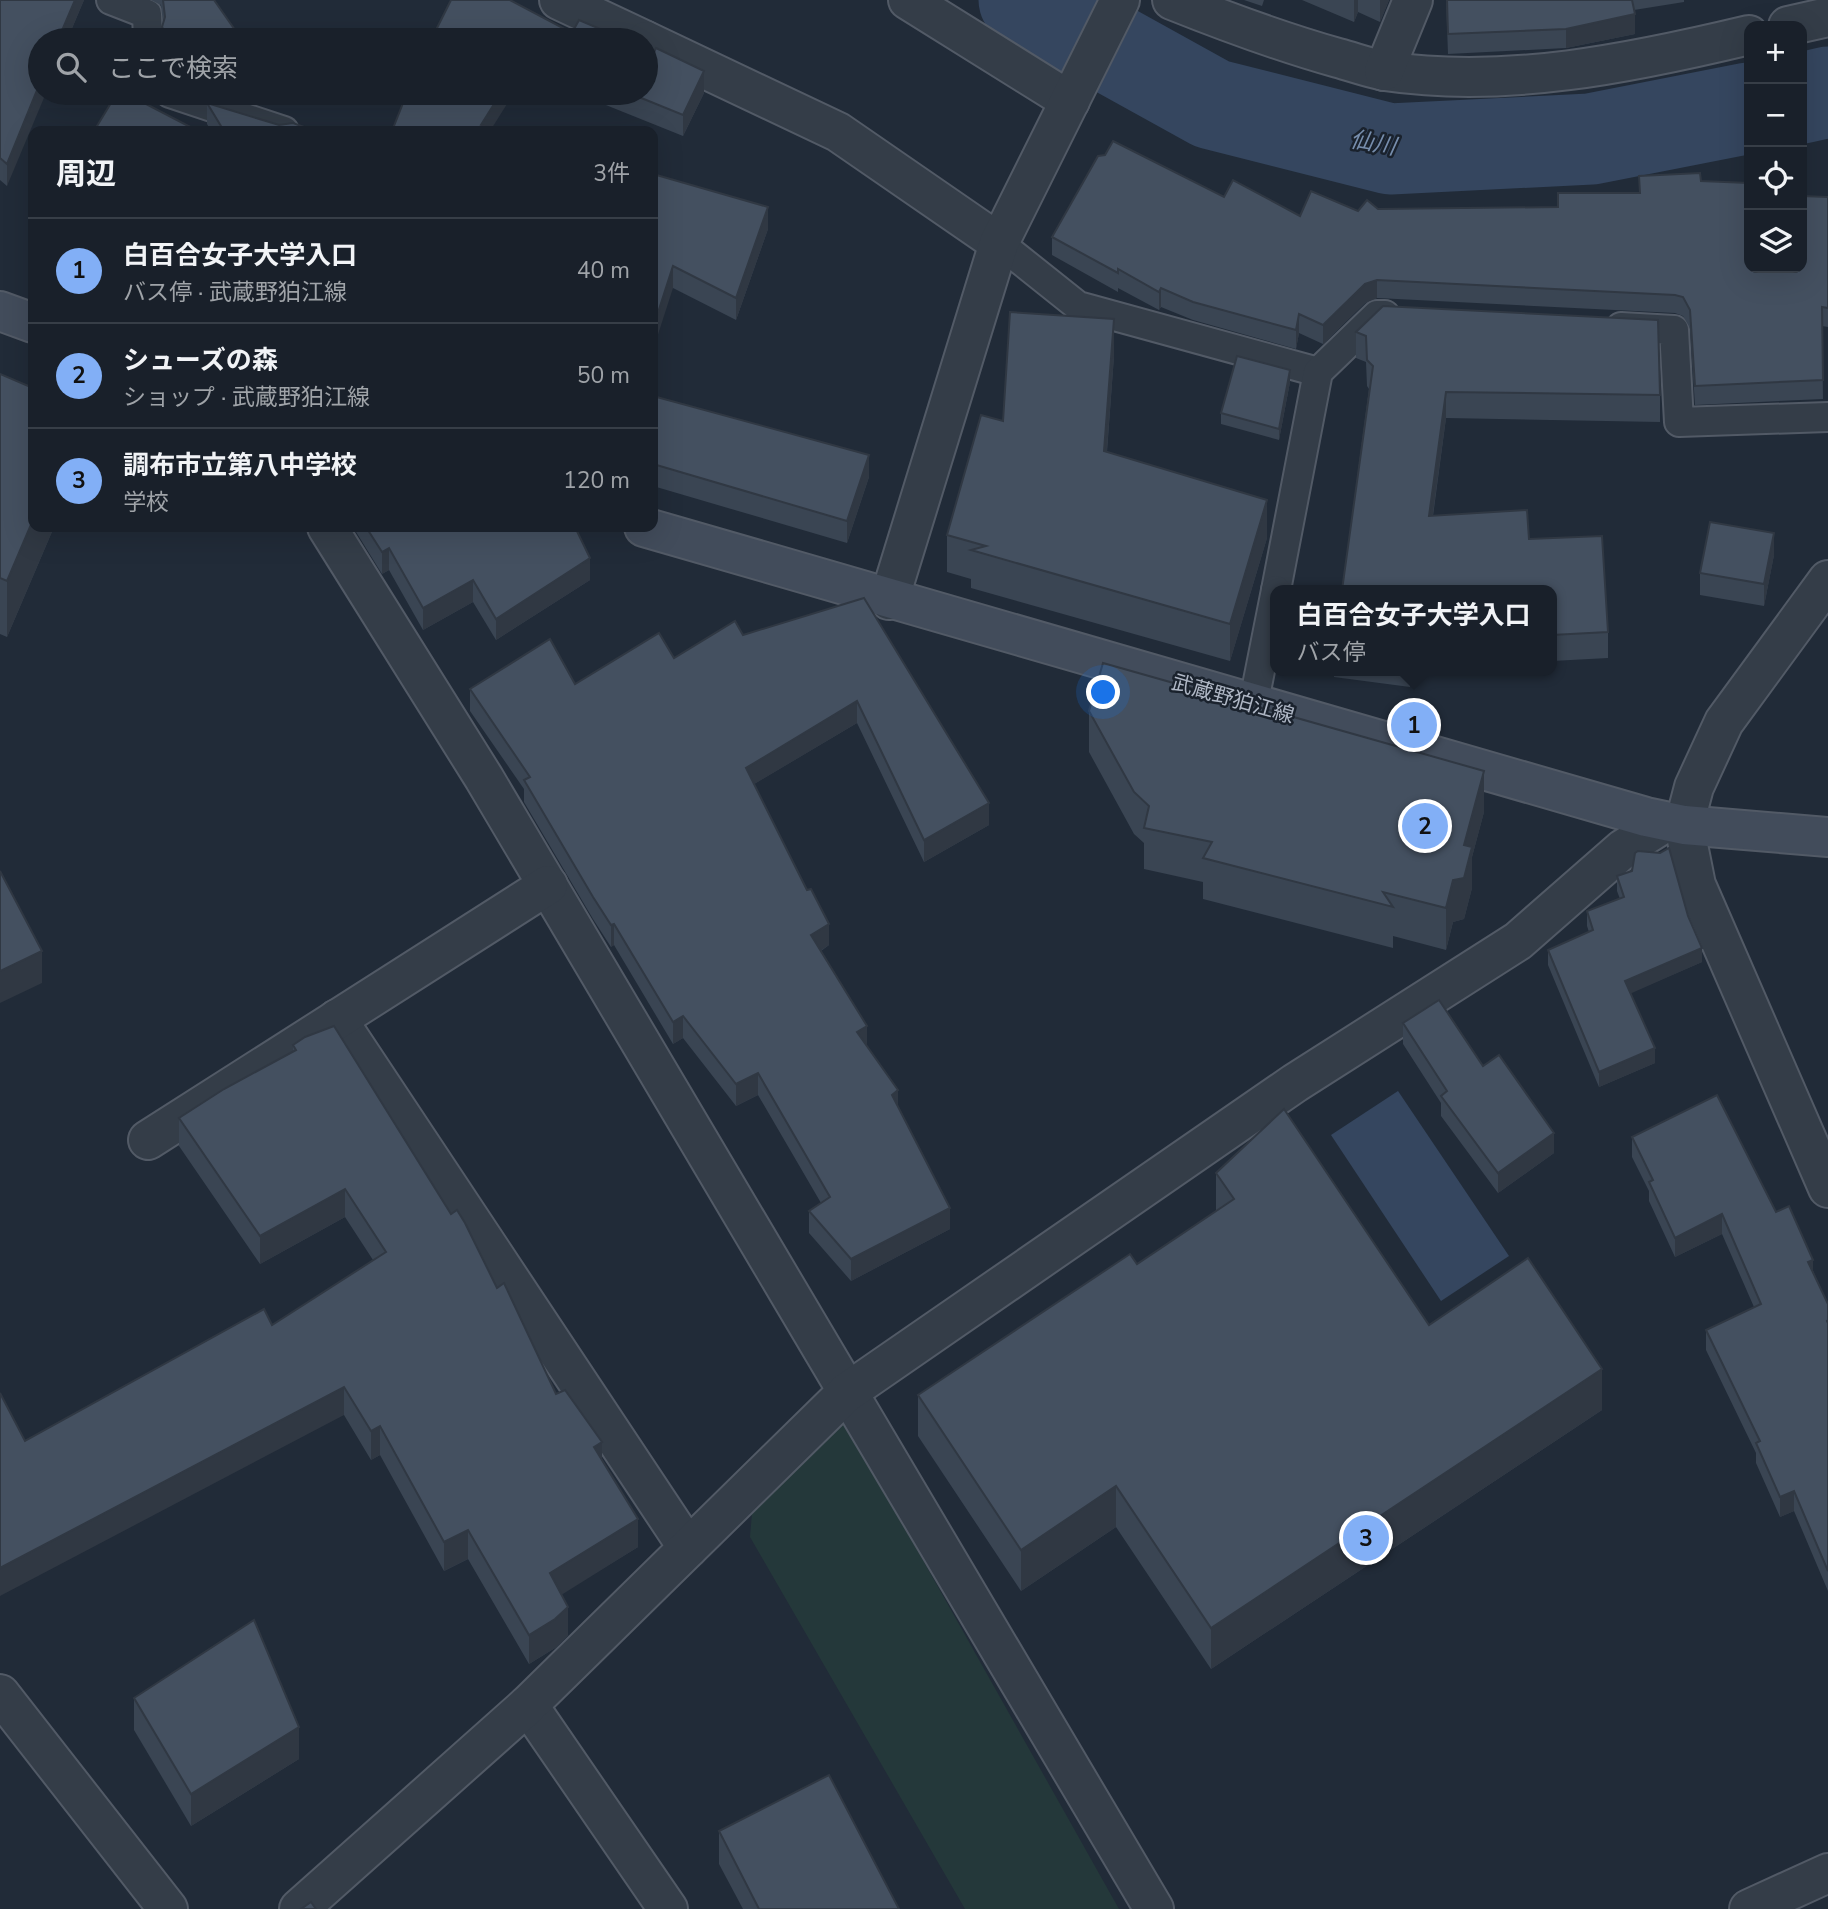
<!DOCTYPE html>
<html lang="ja">
<head>
<meta charset="utf-8">
<style>
  :root { --surface:#19202a; --page:#262d36; --text:#f1f3f6; --muted:#9fa3a8; --line:#373e47; --accent:#82aff6 }
  body { margin:0; font-family:"Nunito Sans","Noto Sans JP",sans-serif; background:var(--page); color:var(--text) }
  .controls { position:absolute; right:21px; top:21px; display:grid; overflow:hidden; border-radius:14px; box-shadow:0 7px 28px #0002 }
  .controls button { width:63px; height:63px; display:grid; place-items:center; padding:0; border:0; border-bottom:2px solid var(--line); background:var(--surface); color:var(--text); font:35px sans-serif }
  .you { position:absolute; left:1104px; top:693px; width:24px; height:24px; margin:-18px; border:5px solid #fff; border-radius:50%; background:#1a73e8; box-shadow:0 0 0 10px #1a73e833 }
  .badge { display:grid; place-items:center; width:46px; height:46px; border-radius:50%; background:var(--accent); color:#111; font-size:23px; font-weight:700 }
  .pin { position:absolute; translate:-50% -50%; border:4px solid #fff; box-shadow:0 2px 7px #0006 }
  .popup { position:absolute; left:1270px; top:585px; width:287px; height:91px; box-sizing:border-box; display:grid; place-content:center; border-radius:14px; background:var(--surface); filter:drop-shadow(0 2px 5px #0005); font-size:23px; white-space:nowrap; color:var(--muted) }
  .popup b { font-size:26px; color:var(--text) }
  .popup::after { content:''; position:absolute; left:50%; top:100%; margin-left:-14px; border:14px solid transparent; border-top-color:var(--surface) }
  .list { margin:0; padding:0; list-style:none }
  h2 { display:flex; justify-content:space-between; align-items:center; height:91px; margin:0; padding:0 28px; font-size:30px }
  h2 small { font-size:23px; font-weight:400; color:var(--muted) }
  .list li { display:grid; grid-template-columns:46px 1fr auto; gap:21px; align-items:center; box-sizing:border-box; height:105px; padding:0 28px; border-top:2px solid var(--line) }
  .list b { display:block; font-size:26px; white-space:nowrap }
  .list p { margin:0; font-size:23px; white-space:nowrap; color:var(--muted) }
  .list em { font-size:23px; font-style:normal; color:var(--muted) }
  .icon { flex:none; width:38px; height:38px; fill:none; stroke:currentColor; stroke-width:2; stroke-linecap:round; stroke-linejoin:round }
  .map { position:relative; flex:none; width:1828px; height:1909px; overflow:hidden }
  .search { position:absolute; background:var(--surface); box-shadow:0 7px 28px #0002; left:28px; top:28px; width:630px; height:77px; display:flex; align-items:center; gap:18px; box-sizing:border-box; padding:0 24px; border-radius:38px; color:var(--muted); font-size:26px }
  .panel { position:absolute; background:var(--surface); box-shadow:0 7px 28px #0002; left:28px; top:126px; width:630px; height:406px; border-radius:14px }
  .map>svg:first-child { display:block }
  .green { fill:#24383a }
  .water { fill:#35465f }
  .lines { fill:none; stroke-linecap:round; stroke-linejoin:round }
  .river { stroke:#35465f; stroke-width:91 }
  .lane-casing { stroke:#525a66; stroke-width:32 }
  .street-casing { stroke:#525a66; stroke-width:42 }
  .secondary-casing { stroke:#525a66; stroke-width:42 }
  .lane { stroke:#343d48; stroke-width:28 }
  .street { stroke:#343d48; stroke-width:38 }
  .secondary { stroke:#424c5b; stroke-width:38 }
  .wall { fill:#3a4553 }
  .shaded-wall { fill:#303843 }
  .building { fill:#445060; stroke:#303843; stroke-width:2 }
  .labels { text-anchor:middle; dominant-baseline:central; stroke-width:5; stroke-linejoin:round; paint-order:stroke }
  .street-label { font-size:21px; fill:#afb7c5; stroke:#1a222d }
  .water-label { font-size:23px; font-style:italic; fill:#778ead; stroke:#1a222d }
</style>
</head>
<body>
<div class="map">
<svg width="1828" height="1909" viewBox="0 0 1828 1909">
  <rect width="100%" height="100%" fill="#212b38"/>
  <path class="green" d="M842,1416L1119,1909H965L750,1537L752,1513Z"/>
  <path class="water" d="M1398,1091L1509,1256L1441,1301L1331,1135Z"/>
  <g class="lines">
    <g class="river">
      <path d="M1024,0L1212,104L1390,149L1591,139L1749,108"/>
      <path d="M1802,98L1828,92"/>
    </g>
    <g class="lane-casing">
      <g id="lane">
        <path d="M111,0L147,14L148,40"/>
        <path d="M170,93L284,131"/>
        <path d="M999,243L1078,306L1318,372"/>
        <path d="M1621,327L1674,330L1679,422L1828,417"/>
        <path d="M1276,590L1318,372L1377,315H1385"/>
        <path d="M1253,706L1276,590"/>
      </g>
    </g>
    <g class="street-casing">
      <g id="street">
        <path d="M559,0L644,40"/>
        <path d="M908,0L1070,101"/>
        <path d="M1172,0C1227,22 1281,42 1338,58C1353,62 1369,68 1385,71C1506,89 1632,63 1749,35"/>
        <path d="M1788,26L1828,17"/>
        <path d="M646,41L838,132L999,243"/>
        <path d="M1384,71L1413,0"/>
        <path d="M327,527L484,778L1154,1909"/>
        <path d="M1828,580L1724,722L1694,787L1684,825L1696,885L1828,1188"/>
        <path d="M889,600L999,243L1120,0"/>
        <path d="M337,1019L688,1548"/>
        <path d="M148,1140L548,885"/>
        <path d="M0,1694L168,1909"/>
        <path d="M528,1705L668,1909"/>
        <path d="M299,1909L528,1705L846,1393L1295,1083L1518,941L1623,849L1666,822"/>
        <path d="M1749,1909L1828,1873"/>
      </g>
    </g>
    <g class="secondary-casing">
      <g id="secondary">
        <path d="M0,311L33,323"/>
        <path d="M644,527L1646,817L1684,825L1828,837"/>
      </g>
    </g>
    <use href="#lane" class="lane"/>
    <use href="#street" class="street"/>
    <use href="#secondary" class="secondary"/>
  </g>
  <g class="wall">
    <path d="M0,0H84L67,40H40L7,186L0,180Z"/>
    <path d="M151,0H214L242,40H162L163,23L161,5Z"/>
    <path d="M1244,0H1264L1262,6Z"/>
    <path d="M1302,0H1389L1380,22L1358,12L1354,22Z"/>
    <path d="M1446,0H1684V2L1634,10L1635,34L1566,48L1448,54Z"/>
    <path d="M222,93H248L240,99Z"/>
    <path d="M576,93H704L683,136Z"/>
    <path d="M207,103L279,125L315,131H211L207,124Z"/>
    <path d="M653,174L768,229L736,320L673,288Z"/>
    <path d="M1639,176L1701,181L1749,268L1828,197V327L1822,326L1823,399L1695,405L1690,328L1683,316L1675,313L1377,298L1365,303L1323,344L1299,333L1296,349L1193,320L1161,307L1159,310L1118,288V292L1052,255V237L1224,197L1300,216L1378,209L1558,207L1639,193Z"/>
    <path d="M33,234V261L31,260V238Z"/>
    <path d="M1356,332L1660,395V422L1446,418L1433,516L1529,539L1608,632V658L1552,661V590H1342L1369,389L1367,386L1366,362L1356,358Z"/>
    <path d="M1114,356L1107,452L1267,538L1230,661L971,588V579L947,572V535L1003,421Z"/>
    <path d="M0,374L33,527H54L7,637L0,634Z"/>
    <path d="M1290,382L1279,440L1221,424V413Z"/>
    <path d="M653,396L869,477L847,543L653,486Z"/>
    <path d="M353,527H575L590,580L496,640L473,602L423,630L389,570L382,574Z"/>
    <path d="M1774,555L1764,606L1700,595V573Z"/>
    <path d="M864,598L989,825L924,862L857,723L754,784L829,945L821,951L867,1046L898,1107L950,1229L851,1281L809,1233V1211L821,1203L758,1095L736,1106L683,1038L673,1044L614,945L611,947L593,919L524,802V789L470,711V689L575,684L674,658L743,635Z"/>
    <path d="M1334,671H1412L1410,687L1334,677Z"/>
    <path d="M1089,711L1484,812L1472,857V888L1464,919L1453,922L1446,950L1393,936V948L1203,899V882L1144,869V843L1134,834L1089,752Z"/>
    <path d="M1617,876L1702,962L1630,993L1655,1063L1599,1087L1548,965V950L1589,932L1587,926V911L1620,899L1617,891Z"/>
    <path d="M1403,1023L1483,1066L1554,1153L1498,1193L1441,1116V1103L1403,1044Z"/>
    <path d="M293,1045L497,1288L556,1394L602,1461L638,1547L561,1594L568,1635L555,1648L529,1664L468,1559L444,1571L380,1455L371,1460L344,1415L25,1441L272,1325L373,1260L345,1217L260,1264L179,1146V1118L293,1052Z"/>
    <path d="M1632,1137L1776,1212L1813,1271L1828,1304V1591L1794,1511L1780,1517L1756,1463V1453L1706,1350V1330L1754,1307L1722,1234L1675,1257L1649,1201V1191L1632,1157Z"/>
    <path d="M1216,1173L1429,1325L1602,1410L1211,1669L1116,1527L1021,1591L918,1436V1395L1137,1264L1216,1212Z"/>
    <path d="M134,1698L299,1759L191,1826L134,1730Z"/>
    <path d="M719,1831L899,1909H743L719,1864Z"/>
  </g>
  <g class="shaded-wall">
    <path d="M75,0H84L67,40H58Z"/>
    <path d="M1354,0H1358V12L1354,22Z"/>
    <path d="M1380,0H1389L1380,22Z"/>
    <path d="M1635,14V34L1566,48V29Z"/>
    <path d="M704,71V93L683,136V115Z"/>
    <path d="M40,83V93H46L7,186V164Z"/>
    <path d="M240,93H248L240,99Z"/>
    <path d="M501,93H514L490,131L481,125Z"/>
    <path d="M768,207V229L736,320V298Z"/>
    <path d="M673,266V288L653,350V328Z"/>
    <path d="M1377,280V298L1365,303L1323,344V325L1365,284Z"/>
    <path d="M1161,288V307L1159,310V292Z"/>
    <path d="M1299,314V333L1296,349V330Z"/>
    <path d="M1114,319V356L1104,489V451Z"/>
    <path d="M1290,370V382L1279,440V429Z"/>
    <path d="M1446,392V418L1429,542V516Z"/>
    <path d="M869,455V477L847,543V521Z"/>
    <path d="M1267,500V538L1230,661V624Z"/>
    <path d="M33,520V527H54L7,637V581Z"/>
    <path d="M1774,533V555L1764,606V584Z"/>
    <path d="M389,548V570L382,574V552Z"/>
    <path d="M590,558V580L496,640V619Z"/>
    <path d="M473,580V602L423,630V608Z"/>
    <path d="M1410,671H1412L1410,687Z"/>
    <path d="M857,701V723L746,789V768Z"/>
    <path d="M1484,771V812L1472,857V888L1464,919L1453,922L1446,950V908Z"/>
    <path d="M989,803V825L924,862V840Z"/>
    <path d="M614,924V945L611,947V925Z"/>
    <path d="M829,924V945L811,957V935Z"/>
    <path d="M1702,948V962L1625,996V981Z"/>
    <path d="M42,951V983L0,1003V971Z"/>
    <path d="M683,1016V1038L673,1044V1022Z"/>
    <path d="M867,1026V1048L857,1032Z"/>
    <path d="M1655,1048V1063L1599,1087V1072Z"/>
    <path d="M758,1073V1095L736,1106V1084Z"/>
    <path d="M898,1090V1112L892,1095Z"/>
    <path d="M1554,1133V1153L1498,1193V1173Z"/>
    <path d="M345,1189V1217L260,1264V1236Z"/>
    <path d="M950,1208V1229L851,1281V1259Z"/>
    <path d="M1722,1214V1234L1675,1257V1238Z"/>
    <path d="M1813,1260V1279L1808,1262Z"/>
    <path d="M1602,1369V1410L1211,1669V1628Z"/>
    <path d="M344,1387V1415L0,1596V1568Z"/>
    <path d="M380,1426V1455L371,1460V1431Z"/>
    <path d="M602,1442V1470L594,1447Z"/>
    <path d="M1116,1486V1527L1021,1591V1550Z"/>
    <path d="M1794,1491V1511L1780,1517V1497Z"/>
    <path d="M638,1519V1547L550,1602V1573Z"/>
    <path d="M468,1530V1559L444,1571V1542Z"/>
    <path d="M568,1607V1635L555,1648L529,1664V1635Z"/>
    <path d="M299,1727V1759L191,1826V1794Z"/>
  </g>
  <g class="building">
    <path d="M0,0H75L58,40H40V83L7,164L0,158Z"/>
    <path d="M163,0H214L242,40H170L162,27L165,17Z"/>
    <path d="M451,0H510L572,33L579,20L626,40H431Z"/>
    <path d="M1447,0H1632L1635,14L1566,29L1448,34Z"/>
    <path d="M656,48L704,71L683,115L629,93H646V49L654,52Z"/>
    <path d="M117,93H125L198,131H94Z"/>
    <path d="M407,93H501L481,125L503,131H392Z"/>
    <path d="M207,103L279,125L293,123L315,131H224Z"/>
    <path d="M1113,141L1224,197L1233,180L1300,216L1311,191L1358,211L1367,200L1378,209L1558,207V193H1640L1639,176L1700,173L1701,181L1749,183V268H1802V196L1828,197V308L1822,307L1823,380L1695,386L1690,310L1683,297L1675,295L1377,280L1365,284L1323,325L1299,314L1296,330L1193,302L1161,288L1159,292L1118,269V273L1052,237L1098,156L1105,155Z"/>
    <path d="M653,174L768,207L736,298L673,266L653,328Z"/>
    <path d="M1383,306L1658,320L1660,395L1446,392L1429,516L1527,510L1529,539L1602,536L1608,632L1552,635V590H1342L1373,366L1367,360L1366,336L1356,332Z"/>
    <path d="M1010,312L1114,319L1104,451L1267,500L1230,624L971,550L986,546L947,535L981,415L1003,421Z"/>
    <path d="M1237,356L1290,370L1279,429L1221,413Z"/>
    <path d="M0,374L33,388V520L7,581L0,578Z"/>
    <path d="M653,396L869,455L847,521L653,464Z"/>
    <path d="M1710,522L1774,533L1764,584L1700,573Z"/>
    <path d="M366,527H575L590,558L496,619L473,580L423,608L389,548L382,552Z"/>
    <path d="M864,598L989,803L924,840L857,701L746,768L807,890L811,889L829,924L811,935L867,1026L857,1032L898,1090L892,1095L950,1208L851,1259L809,1211L830,1197L758,1073L736,1084L683,1016L673,1022L614,924L611,925L593,897L524,780L530,777L470,689L550,639L575,684L659,633L674,658L735,621L743,635Z"/>
    <path d="M1103,663L1484,771L1464,845L1472,847L1464,878L1453,880L1446,908L1383,892L1393,907L1203,858L1212,842L1144,828L1149,806L1134,792L1089,711Z"/>
    <path d="M1669,848L1688,916L1702,948L1625,981L1655,1048L1599,1072L1548,950L1593,930L1587,911L1624,897L1617,876L1632,871L1635,853L1638,851L1660,853Z"/>
    <path d="M0,871L42,951L0,971Z"/>
    <path d="M1439,1000L1483,1066L1499,1055L1554,1133L1498,1173L1441,1096L1447,1091L1403,1023Z"/>
    <path d="M334,1026L451,1214L457,1210L465,1223L497,1288L504,1283L556,1394L565,1390L602,1442L594,1447L638,1519L550,1573L568,1607L555,1619L529,1635L468,1530L444,1542L380,1426L371,1431L344,1387L0,1568V1393L25,1441L264,1309L272,1325L386,1252L345,1189L260,1236L179,1118L224,1089L296,1050L293,1045L305,1037Z"/>
    <path d="M1717,1095L1776,1212L1789,1206L1813,1260L1808,1262L1828,1304V1320L1827,1321L1828,1323V1571L1794,1491L1780,1497L1756,1443L1760,1441L1706,1330L1761,1304L1722,1214L1675,1238L1649,1182L1653,1180L1632,1137Z"/>
    <path d="M1284,1109L1429,1325L1528,1258L1602,1369L1211,1628L1116,1486L1021,1550L918,1395L1130,1254L1137,1264L1234,1199L1216,1173Z"/>
    <path d="M254,1620L299,1727L191,1794L134,1698Z"/>
    <path d="M829,1775L899,1909H759L719,1831Z"/>
    <path d="M311,1902L316,1909H301Z"/>
  </g>
  <g class="labels">
    <g class="street-label">
      <text transform="translate(1233 699) rotate(16)">武蔵野狛江線</text>
    </g>
    <g class="water-label">
      <text transform="translate(1373 143) rotate(10)">仙川</text>
    </g>
  </g>
</svg>
<div class="controls">
<button>+</button>
<button>−</button>
<button><svg class="icon" aria-label="locate" viewBox="0 0 24 24"><circle cx="12" cy="12" r="6"/><path d="M12 2v4M12 18v4M2 12h4M18 12h4"/></svg></button>
<button><svg class="icon" aria-label="layers" viewBox="0 0 24 24"><path d="M12 4l9 5-9 5-9-5zM3 14l9 5 9-5"/></svg></button>
</div>
<div class="you"></div>
<div class="pin badge" style="left:1414px;top:725px">1</div>
<div class="popup"><b>白百合女子大学入口</b>バス停</div>
<div class="pin badge" style="left:1425px;top:826px">2</div>
<div class="pin badge" style="left:1366px;top:1538px">3</div>
<div class="search"><svg class="icon" aria-label="search" viewBox="0 0 24 24"><circle cx="10" cy="10" r="6"/><path d="M15 15l6 6"/></svg>ここで検索</div>
<section class="panel">
<h2>周辺<small>3件</small></h2>
<ul class="list">
<li><span class="badge">1</span><div><b>白百合女子大学入口</b><p>バス停 · 武蔵野狛江線</p></div><em>40 m</em></li>
<li><span class="badge">2</span><div><b>シューズの森</b><p>ショップ · 武蔵野狛江線</p></div><em>50 m</em></li>
<li><span class="badge">3</span><div><b>調布市立第八中学校</b><p>学校</p></div><em>120 m</em></li>
</ul>
</section>
</div>
</body>
</html>
